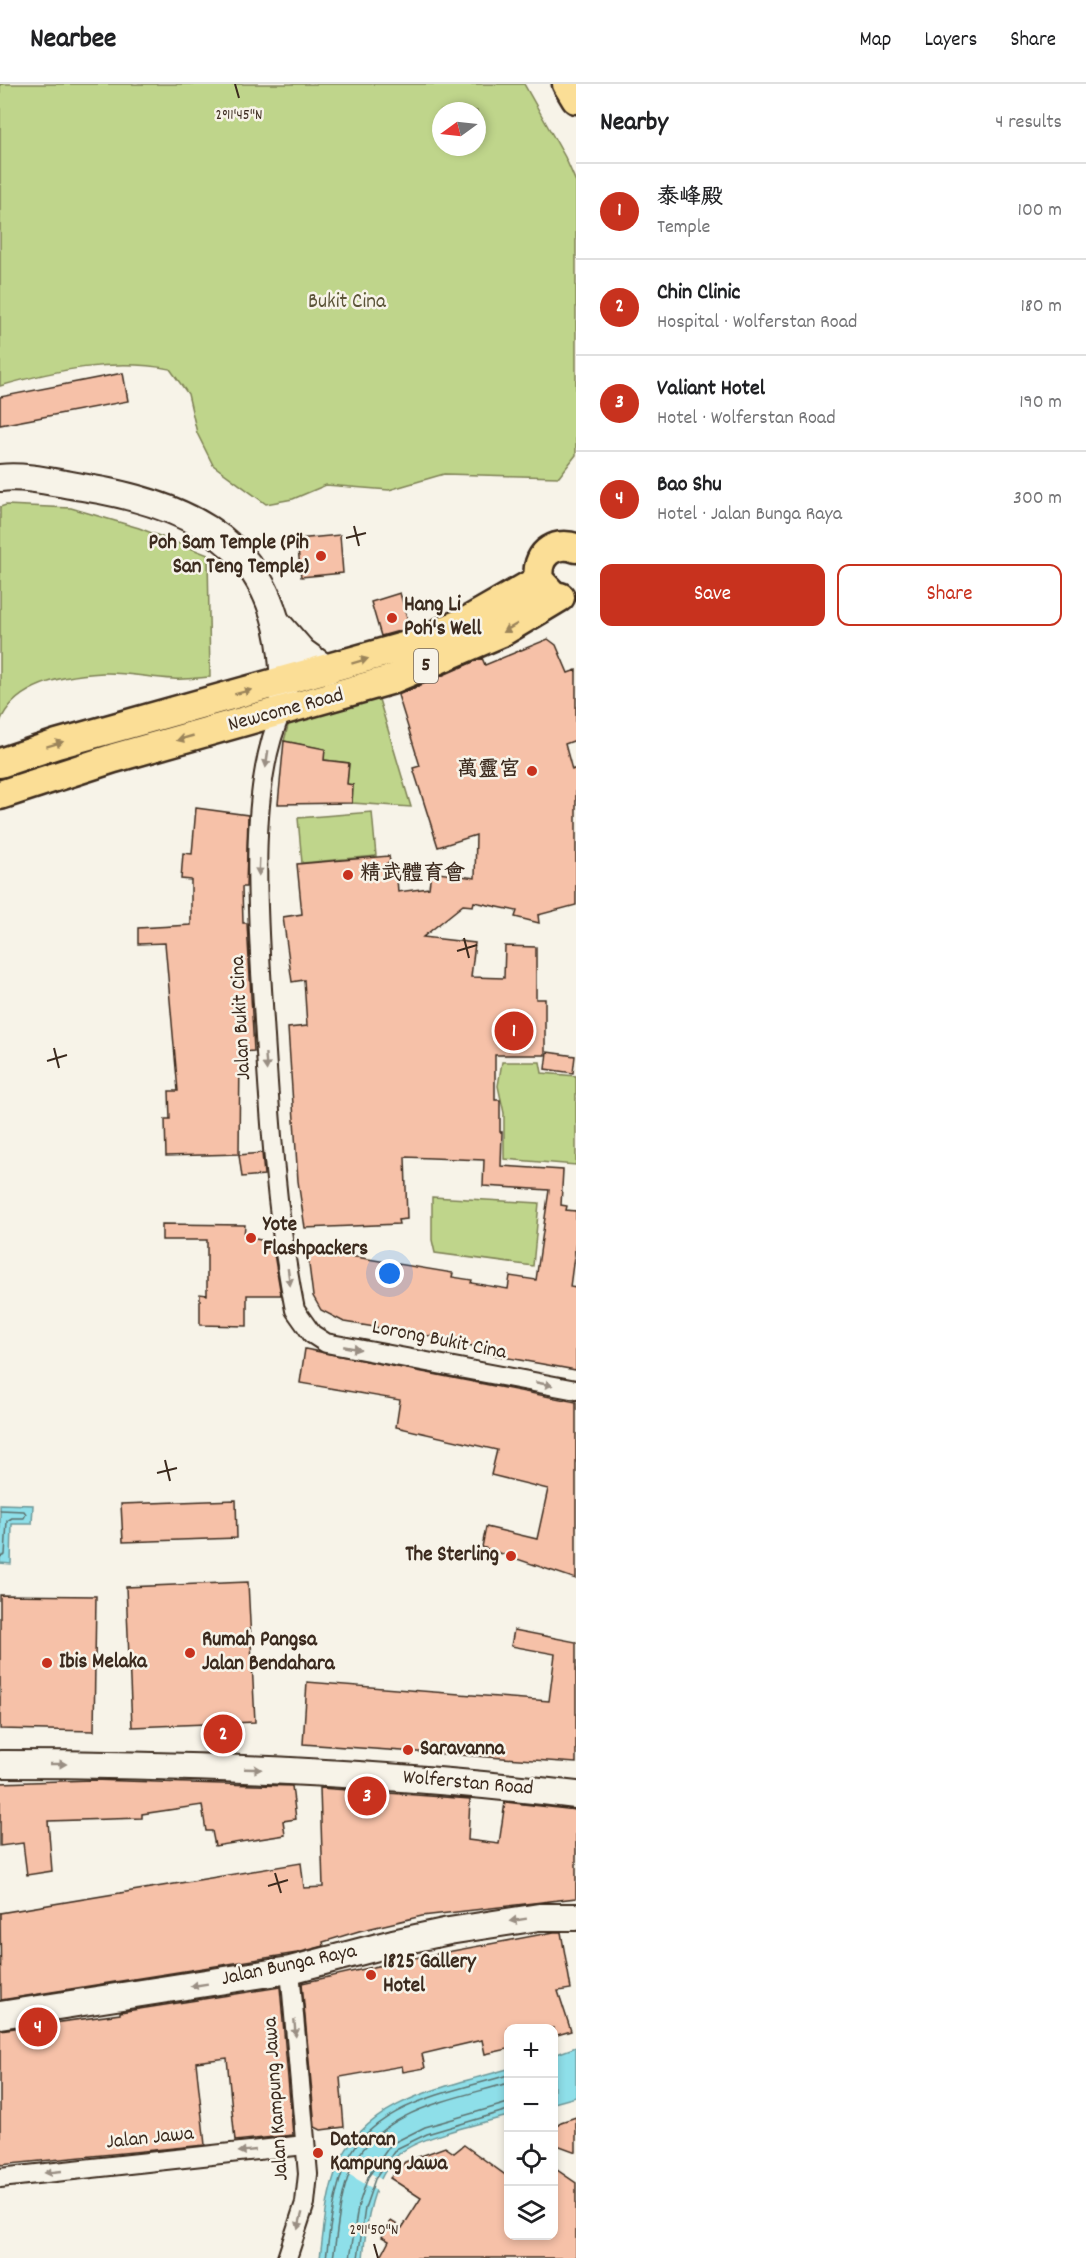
<!DOCTYPE html>
<html lang="en">
<head>
<meta charset="utf-8">
<style>
  :root { --surface:#fff; --page:#f2f2f2; --text:#202124; --muted:#757577; --line:#e0e0e0; --accent:#c8321e }
  body { margin:0; font-family:Dekko,"LXGW WenKai TC",sans-serif; background:var(--page); color:var(--text) }
  .controls { position:absolute; right:18px; bottom:18px; display:grid; overflow:hidden; border-radius:12px; box-shadow:0 3px 9px #0003 }
  .controls button { width:54px; height:54px; display:grid; place-items:center; padding:0; border:0; border-bottom:2px solid var(--line); background:var(--surface); color:var(--text); font:30px sans-serif }
  .compass { position:absolute; left:432px; top:18px; width:54px; height:54px; border-radius:50%; background:var(--surface); box-shadow:0 3px 9px #0003; rotate:255deg }
  .you { position:absolute; left:390px; top:1190px; width:21px; height:21px; margin:-15px; border:4px solid #fff; border-radius:50%; background:#1a73e8; box-shadow:0 0 0 9px #1a73e833 }
  .badge { display:grid; place-items:center; width:39px; height:39px; border-radius:50%; background:var(--accent); color:#fff; font-size:20px; font-weight:700 }
  .pin { position:absolute; translate:-50% -50%; border:3px solid #fff; box-shadow:0 2px 6px #0006 }
  .list { margin:0; padding:0; list-style:none }
  h2 { display:flex; justify-content:space-between; align-items:center; height:78px; margin:0; padding:0 24px; font-size:26px }
  h2 small { font-size:20px; font-weight:400; color:var(--muted) }
  .list li { display:grid; grid-template-columns:39px 1fr auto; gap:18px; align-items:center; box-sizing:border-box; height:96px; padding:0 24px; border-top:2px solid var(--line) }
  .list b { display:block; font-size:22px; white-space:nowrap }
  .list p { margin:0; font-size:20px; white-space:nowrap; color:var(--muted) }
  .list em { font-size:20px; font-style:normal; color:var(--muted) }
  .actions { display:flex; gap:12px; padding:18px 24px }
  .actions a { flex:1; padding:14px 0; border:2px solid var(--accent); border-radius:12px; text-align:center; font-size:21px; color:var(--accent) }
  .actions .main { background:var(--accent); color:#fff }
  .icon { flex:none; width:33px; height:33px; fill:none; stroke:currentColor; stroke-width:2; stroke-linecap:round; stroke-linejoin:round }
  .map { position:relative; flex:none; width:576px; height:2174px; overflow:hidden }
  header { display:flex; align-items:center; gap:36px; box-sizing:border-box; height:84px; padding:0 30px; background:var(--surface); border-bottom:2px solid var(--line) }
  header strong { font-size:28px }
  nav { display:flex; gap:33px; margin-inline-start:auto; font-size:21px }
  main { display:flex }
  aside { flex:1; background:var(--surface) }
  .map>svg:first-child { display:block }
  .green { fill:#bfd58b; stroke:#7d8054; stroke-width:1.5; fill-rule:evenodd }
  .water { fill:#8edfe9; stroke:#6d9798; stroke-width:1.5 }
  .pier { fill:#f7f3e8 }
  .lines { fill:none; stroke-linecap:round; stroke-linejoin:round }
  .shore { stroke:#5c726f; stroke-width:1.5 }
  .building { fill:#f6c1a8; stroke:#3b2a1e; stroke-width:1.5 }
  .street-casing { stroke:#3b2a1e; stroke-width:22 }
  .secondary-casing { stroke:#3b2a1e; stroke-width:30 }
  .primary-casing { stroke:#3b2a1e; stroke-width:33 }
  .street { stroke:#f7f3e8; stroke-width:18 }
  .secondary { stroke:#f7f3e8; stroke-width:26 }
  .primary { stroke:#fbde96; stroke-width:28 }
  .oneway { fill:#9b845a }
  .oneway2 { fill:#998e83 }
  .ticks { fill:none; stroke:#3b2a1e; stroke-width:2 }
  .poi-dot { fill:#c8321e; stroke:#f7f3e8; stroke-width:2 }
  .labels { text-anchor:middle; dominant-baseline:central; stroke-width:5; stroke-linejoin:round; paint-order:stroke }
  .shield { fill:#f7f3e8; stroke:#73665b; stroke-width:1.5 }
  .shield-label { font-size:20px; font-weight:bold; fill:#3b2a1e }
  .park-label { font-size:21px; fill:#5c5539; stroke:#f7f3e8 }
  .poi-label { font-size:21px; font-weight:bold; fill:#3b2a1e; stroke:#f7f3e8; text-anchor:start }
  .street-label { font-size:21px; fill:#3b2a1e; stroke:#f7f3e8 }
  .ticks-label { font-size:15px; text-anchor:middle; fill:#3b2a1e; stroke:#f7f3e8; stroke-width:5; stroke-linejoin:round; paint-order:stroke }
</style>
</head>
<body>
<header>
<strong>Nearbee</strong>
<nav><a>Map</a><a>Layers</a><a>Share</a></nav>
</header>
<main>
<div class="map">
<svg width="576" height="2174" viewBox="0 0 576 2174">
  <rect width="100%" height="100%" fill="#f7f3e8"/>
  <filter id="ink" filterUnits="userSpaceOnUse"><feTurbulence type="fractalNoise" baseFrequency=".0167" numOctaves="2"/><feDisplacementMap in="SourceGraphic" scale="12" xChannelSelector="R" yChannelSelector="G"/><feConvolveMatrix kernelMatrix="1 2 1 2 8 2 1 2 1" color-interpolation-filters="sRGB"/></filter>
  <g filter="url(#ink)">
    <g class="green">
      <path d="M0,0H524L565,73L576,98V371L559,393L444,390L389,406L326,401L293,415L266,420L213,381L197,349L188,310L170,285C113,274 56,286 0,302ZM441,27H477V63H441Z"/>
      <path d="M6,421L71,424L139,444L208,471L210,593C198,594 185,596 173,595C150,594 126,588 103,589C66,591 15,600 0,638V423Z"/>
      <path d="M378,612L411,723L352,719L353,701L347,700L349,679L324,676V665L284,657L289,638Z"/>
      <path d="M372,728L376,772L302,779L298,734Z"/>
      <path d="M502,978H540L542,989L576,992V1081L504,1075V1029L498,1002Z"/>
      <path d="M432,1113L539,1119L533,1182L435,1169L432,1156Z"/>
    </g>
    <g class="water">
      <path d="M0,1420L33,1421L32,1440H12L11,1480L0,1479Z"/>
      <path d="M576,1963V2013L554,2019V1971Z"/>
      <path d="M508,1985V2032C482,2039 418,2053 399,2070C372,2095 366,2139 363,2174H320C324,2144 326,2112 337,2084C364,2015 446,2003 508,1985Z"/>
    </g>
    <path class="pier" d="M340,2071L384,2097L380,2109L335,2082Z"/>
    <g class="lines">
      <g class="shore">
        <path d="M0,1426L24,1427L26,1430L24,1434H12L7,1437L5,1471L0,1473"/>
        <path d="M326,2174C330,2145 333,2116 342,2089C364,2020 449,2009 508,1991"/>
        <path d="M333,2174C338,2146 339,2115 350,2088C375,2026 452,2016 508,1999"/>
        <path d="M350,2174L358,2123L368,2093L391,2060L425,2043L508,2019"/>
        <path d="M358,2174L365,2124L375,2095L396,2065L427,2050L508,2026"/>
      </g>
    </g>
    <g class="building">
      <path d="M123,289L128,317L0,341V313Z"/>
      <path d="M340,451L343,489L301,493L297,455Z"/>
      <path d="M400,509L410,544L381,552L371,518Z"/>
      <path d="M548,555L556,561L568,589L576,586V656L565,660L572,686L576,684V821L538,831L539,839L515,833L517,827L474,818L473,822L463,821L423,853L475,859L471,893L504,894L505,862L536,863V915H545V971H495V1016H500V1048H502L501,1082L563,1086L561,1121L567,1122L566,1126L576,1127V1157L570,1203L576,1204V1286L503,1273L473,1266V1262L448,1259L449,1255L344,1238L321,1226L313,1212L307,1165L453,1189L452,1193L472,1196L471,1199L508,1205L510,1192L536,1196L549,1106L483,1102L484,1076L405,1073L407,1135L398,1136L399,1140L305,1144L298,1097L288,944L307,942L304,896L292,898L283,833L302,830L297,780L389,772L390,778L385,780L396,781L398,808L429,804L431,788L475,794L476,751L438,763L413,684L420,682L398,611L482,574L485,581Z"/>
      <path d="M284,657L325,665L324,676L349,679L347,700L353,701L352,719L278,720Z"/>
      <path d="M196,724L248,731L246,803H242L243,839H247L254,967L240,968L239,1070L166,1072L165,1035H170L169,1007H178L165,859L138,860V844L191,841V796L181,795L183,769L192,770Z"/>
      <path d="M547,968L575,972L573,989L545,985Z"/>
      <path d="M262,1069L264,1091L242,1093L239,1071Z"/>
      <path d="M162,1140L245,1141L244,1153L272,1158L281,1211H247V1242L200,1241V1210L207,1211V1156H162Z"/>
      <path d="M305,1265L576,1318V1495L482,1463L486,1443L537,1455L548,1405L491,1391L497,1366L396,1343L400,1316L300,1299Z"/>
      <path d="M236,1416L237,1454L123,1458L121,1420Z"/>
      <path d="M248,1498L255,1638L132,1643L126,1503Z"/>
      <path d="M0,1511L96,1512L94,1647L0,1645Z"/>
      <path d="M514,1546L576,1558V1679L303,1660L307,1598L549,1617L555,1570L511,1562Z"/>
      <path d="M92,1696L292,1702L296,1735L283,1737L285,1751L215,1762L212,1747H206L202,1721L142,1730V1734L48,1737L52,1787L27,1791L23,1759L0,1762V1699Z"/>
      <path d="M320,1704L470,1715L468,1756L499,1760L505,1718L576,1726V1814L422,1832L359,1847L323,1858L324,1862L297,1869L1,1916L0,1829L301,1779L304,1804L323,1803Z"/>
      <path d="M554,1848H561L571,1905L558,1907L571,1947L554,1952V1944H508V1965L485,1970L482,1956L422,1970L425,1984L403,1988L402,1982L340,1993L344,2043L321,2046L315,2043L302,1899L404,1876Z"/>
      <path d="M280,1903L293,2051L235,2057L227,1974L196,1978L205,2061L0,2081V1946L120,1930V1928Z"/>
      <path d="M576,2033V2068L557,2061L554,2046L561,2038Z"/>
      <path d="M464,2061L508,2093V2151H554V2084L576,2099V2174H380L389,2157L382,2153L391,2137L402,2144L421,2114L390,2094L405,2078L445,2063L454,2069Z"/>
    </g>
    <g class="lines">
      <g class="street-casing">
        <g id="street">
          <path d="M282,627C245,706 259,850 264,937C270,1034 276,1132 295,1226L312,1250L326,1259L576,1306"/>
          <path d="M0,2094L305,2061"/>
          <path d="M287,2174L305,2119L308,2090L290,1886"/>
        </g>
      </g>
      <g class="secondary-casing">
        <g id="secondary">
          <path d="M0,394C27,391 56,399 82,403C210,423 290,475 283,616"/>
          <path d="M276,537L303,568L328,586"/>
          <path d="M0,1680C193,1680 385,1688 576,1711"/>
          <path d="M0,1931L290,1886L393,1859L449,1847L539,1833H576"/>
        </g>
      </g>
      <g class="primary-casing">
        <g id="primary">
          <path d="M567,0L576,15"/>
          <path d="M552,510L539,496C535,472 553,456 576,464"/>
          <path d="M0,679L57,660L414,560L471,535L539,496"/>
          <path d="M0,711L114,674L390,596L500,549L560,513"/>
        </g>
      </g>
      <use href="#street" class="street"/>
      <use href="#secondary" class="secondary"/>
      <use href="#primary" class="primary"/>
    </g>
    <defs><path id="oneway-solid" d="M-6-.8H1V-3.2L6.5 0L1 3.2V.8H-6Z" transform="scale(1.5)"/></defs>
    <g class="oneway">
      <use href="#oneway-solid" transform="translate(510 544) rotate(150)"/>
      <use href="#oneway-solid" transform="translate(360 577) rotate(-17)"/>
      <use href="#oneway-solid" transform="translate(243 608) rotate(-15)"/>
      <use href="#oneway-solid" transform="translate(185 654) rotate(164)"/>
      <use href="#oneway-solid" transform="translate(55 660) rotate(-17)"/>
    </g>
    <g class="oneway2">
      <use href="#oneway-solid" transform="translate(267 675) rotate(98)"/>
      <use href="#oneway-solid" transform="translate(259 783) rotate(92)"/>
      <use href="#oneway-solid" transform="translate(266 978) rotate(86)"/>
      <use href="#oneway-solid" transform="translate(289 1193) rotate(82)"/>
      <use href="#oneway-solid" transform="translate(352 1264) rotate(11)"/>
      <use href="#oneway-solid" transform="translate(544 1300) rotate(11)"/>
      <use href="#oneway-solid" transform="translate(58 1680)"/>
      <use href="#oneway-solid" transform="translate(253 1685) rotate(2)"/>
      <use href="#oneway-solid" transform="translate(518 1836) rotate(171)"/>
      <use href="#oneway-solid" transform="translate(199 1901) rotate(171)"/>
      <use href="#oneway-solid" transform="translate(295 1944) rotate(85)"/>
      <use href="#oneway-solid" transform="translate(247 2067) rotate(174)"/>
      <use href="#oneway-solid" transform="translate(53 2088) rotate(174)"/>
      <use href="#oneway-solid" transform="translate(300 2137) rotate(105)"/>
    </g>
  </g>
  <path class="ticks" d="M235,0L239,14M354,442L359,462M346,454L366,449M464,854L469,874M457,867L477,861M54,964L59,984M47,977L67,971M165,1376L170,1397M157,1389L177,1384M275,1789L281,1809M268,1802L288,1796M374,2160L378,2174"/>
  <g class="poi-dot">
    <circle cx="321" cy="472" r="6"/>
    <circle cx="392" cy="534" r="6"/>
    <circle cx="532" cy="687" r="6"/>
    <circle cx="348" cy="791" r="6"/>
    <circle cx="251" cy="1154" r="6"/>
    <circle cx="511" cy="1472" r="6"/>
    <circle cx="190" cy="1569" r="6"/>
    <circle cx="47" cy="1579" r="6"/>
    <circle cx="408" cy="1666" r="6"/>
    <circle cx="371" cy="1891" r="6"/>
    <circle cx="318" cy="2069" r="6"/>
  </g>
  <g class="labels">
    <rect class="shield" x="414" y="565" width="24" height="34" rx="4.5"/>
    <g class="shield-label">
      <text x="426" y="582">5</text>
    </g>
    <g class="park-label">
      <text x="347" y="219">Bukit Cina</text>
    </g>
    <g class="poi-label">
      <text x="309" y="460" text-anchor="end">Poh Sam Temple (Pih<tspan x="309" dy="24">San Teng Temple)</tspan></text>
      <text x="404" y="522">Hang Li<tspan x="404" dy="24">Poh's Well</tspan></text>
      <text x="520" y="687" text-anchor="end">萬靈宮</text>
      <text x="360" y="791">精武體育會</text>
      <text x="263" y="1142">Yote<tspan x="263" dy="24">Flashpackers</tspan></text>
      <text x="499" y="1472" text-anchor="end">The Sterling</text>
      <text x="202" y="1557">Rumah Pangsa<tspan x="202" dy="24">Jalan Bendahara</tspan></text>
      <text x="59" y="1579">Ibis Melaka</text>
      <text x="420" y="1666">Saravanna</text>
      <text x="383" y="1879">1825 Gallery<tspan x="383" dy="24">Hotel</tspan></text>
      <text x="330" y="2057">Dataran<tspan x="330" dy="24">Kampung Jawa</tspan></text>
    </g>
    <g class="street-label">
      <text transform="translate(286 627) rotate(-15)">Newcome Road</text>
      <text transform="translate(242 934) rotate(-93)">Jalan Bukit Cina</text>
      <text transform="translate(439 1257) rotate(11)">Lorong Bukit Cina</text>
      <text transform="translate(468 1700) rotate(5)">Wolferstan Road</text>
      <text transform="translate(289 1882) rotate(-12)">Jalan Bunga Raya</text>
      <text transform="translate(277 2015) rotate(-94)">Jalan Kampung Jawa</text>
      <text transform="translate(150 2055) rotate(-6)">Jalan Jawa</text>
    </g>
  </g>
  <g class="ticks-label">
    <text x="239" y="35">2°11'45"N</text>
    <text x="374" y="2150">2°11'50"N</text>
  </g>
</svg>
<div class="controls">
<button>+</button>
<button>−</button>
<button><svg class="icon" aria-label="locate" viewBox="0 0 24 24"><circle cx="12" cy="12" r="6"/><path d="M12 2v4M12 18v4M2 12h4M18 12h4"/></svg></button>
<button><svg class="icon" aria-label="layers" viewBox="0 0 24 24"><path d="M12 4l9 5-9 5-9-5zM3 14l9 5 9-5"/></svg></button>
</div>
<svg class="compass" viewBox="-18 -18 36 36"><path d="M0-13l5 13h-10z" fill="#e53935"/><path d="M0 13l5-13h-10z" fill="#757577"/></svg>
<div class="you"></div>
<div class="pin badge" style="left:514px;top:947px">1</div>
<div class="pin badge" style="left:223px;top:1650px">2</div>
<div class="pin badge" style="left:367px;top:1712px">3</div>
<div class="pin badge" style="left:38px;top:1943px">4</div>
</div>
<aside>
<h2>Nearby<small>4 results</small></h2>
<ul class="list">
<li><span class="badge">1</span><div><b>泰峰殿</b><p>Temple</p></div><em>100 m</em></li>
<li><span class="badge">2</span><div><b>Chin Clinic</b><p>Hospital · Wolferstan Road</p></div><em>180 m</em></li>
<li><span class="badge">3</span><div><b>Valiant Hotel</b><p>Hotel · Wolferstan Road</p></div><em>190 m</em></li>
<li><span class="badge">4</span><div><b>Bao Shu</b><p>Hotel · Jalan Bunga Raya</p></div><em>300 m</em></li>
</ul>
<div class="actions"><a class="main">Save</a><a>Share</a></div>
</aside>
</main>
</body>
</html>
